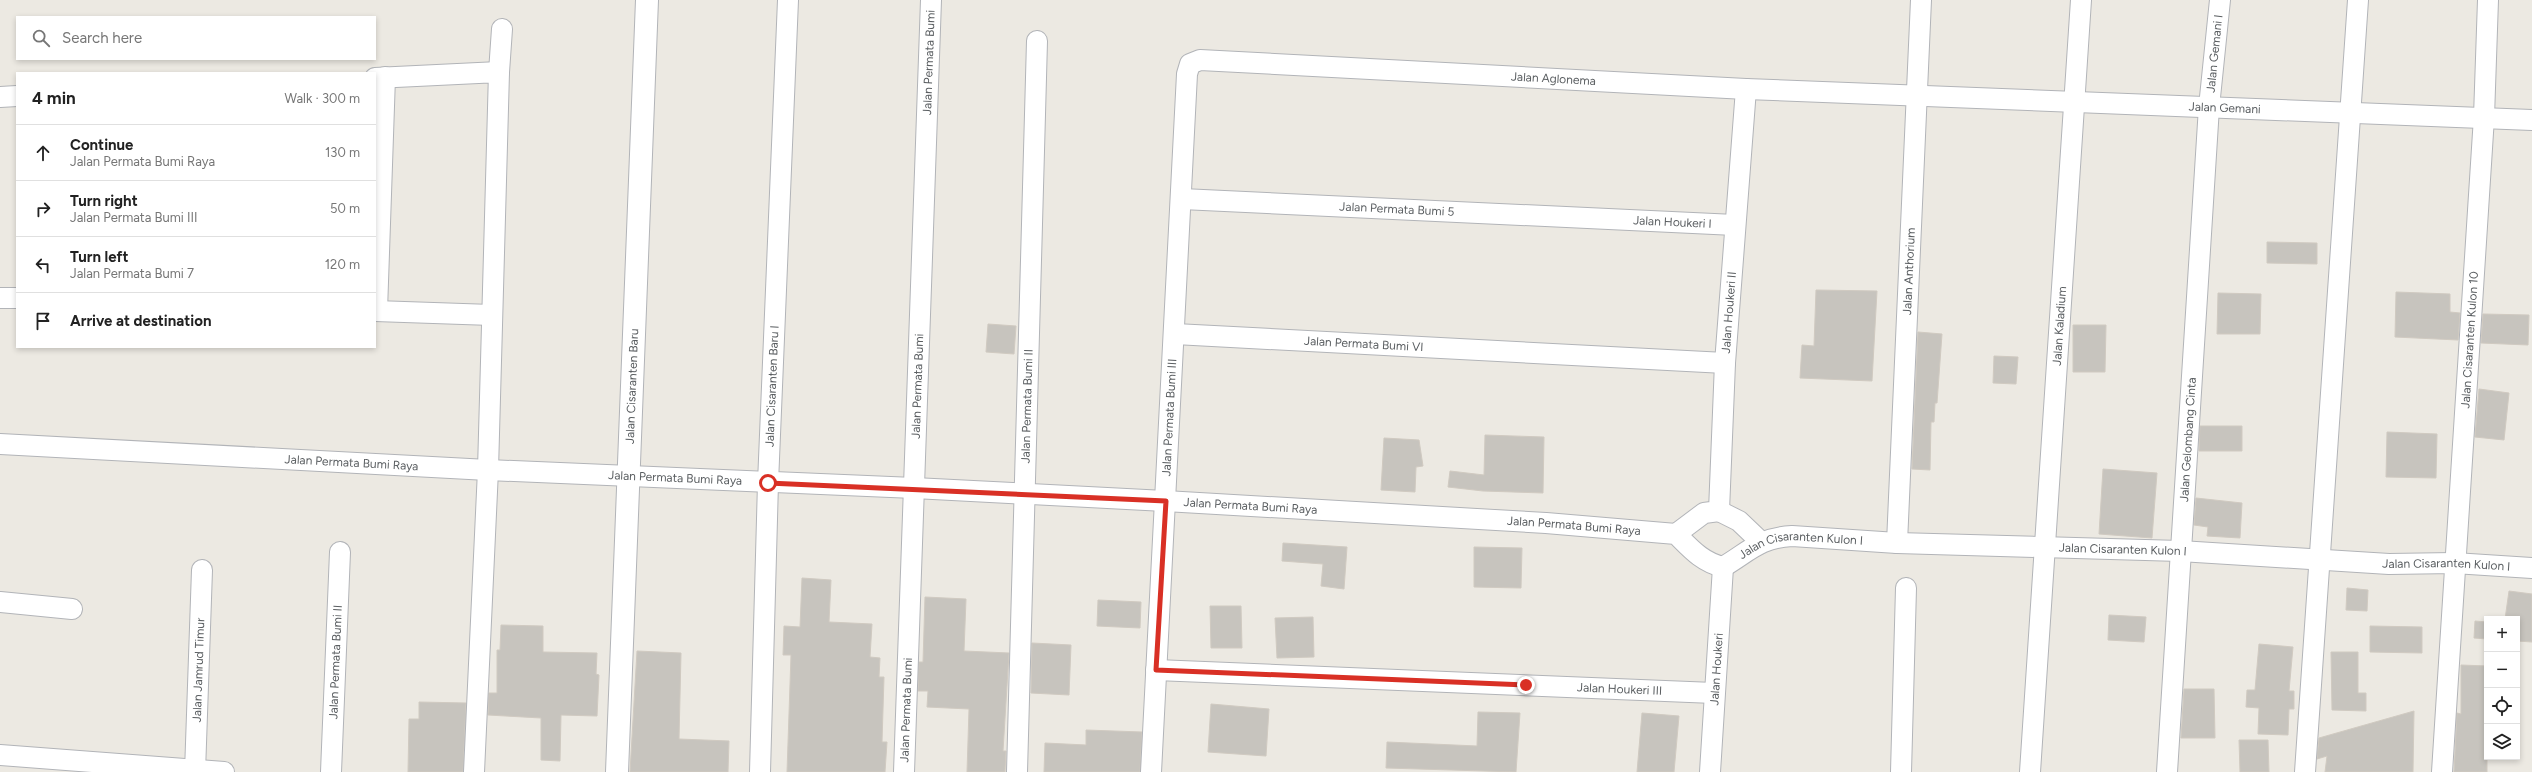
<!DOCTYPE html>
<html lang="en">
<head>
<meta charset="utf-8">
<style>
  :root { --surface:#fff; --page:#f2f2f2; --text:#222; --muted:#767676; --line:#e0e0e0 }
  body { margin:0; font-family:Figtree,sans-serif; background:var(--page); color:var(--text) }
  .controls { position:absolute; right:12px; bottom:12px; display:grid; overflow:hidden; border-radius:0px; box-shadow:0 2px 6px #0003 }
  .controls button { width:36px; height:36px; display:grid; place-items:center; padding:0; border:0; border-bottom:1px solid var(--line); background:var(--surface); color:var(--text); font:20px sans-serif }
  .stop { position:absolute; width:12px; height:12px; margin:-9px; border:3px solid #d93025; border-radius:50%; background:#fff }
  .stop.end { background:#d93025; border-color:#fff; box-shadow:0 1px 4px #0008 }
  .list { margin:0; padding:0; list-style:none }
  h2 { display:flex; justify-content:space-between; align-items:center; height:52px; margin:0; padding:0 16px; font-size:17px }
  h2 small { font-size:13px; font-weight:400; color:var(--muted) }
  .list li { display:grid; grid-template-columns:26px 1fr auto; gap:12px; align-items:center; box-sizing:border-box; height:56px; padding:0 16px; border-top:1px solid var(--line) }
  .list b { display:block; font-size:15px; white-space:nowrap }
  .list p { margin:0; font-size:13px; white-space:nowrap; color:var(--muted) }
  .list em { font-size:13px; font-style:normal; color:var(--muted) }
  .icon { flex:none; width:22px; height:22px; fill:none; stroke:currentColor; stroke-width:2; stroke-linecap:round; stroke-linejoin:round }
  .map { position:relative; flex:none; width:2532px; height:772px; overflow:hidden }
  .search { position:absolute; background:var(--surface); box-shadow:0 2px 6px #0003; left:16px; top:16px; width:360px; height:44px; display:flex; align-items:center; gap:10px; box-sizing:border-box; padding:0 14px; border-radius:0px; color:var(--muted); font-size:15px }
  .panel { position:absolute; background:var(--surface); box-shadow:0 2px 6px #0003; left:16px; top:72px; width:360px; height:276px; border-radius:0px }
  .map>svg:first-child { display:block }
  .building { fill:#c7c4be; stroke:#d0cac1 }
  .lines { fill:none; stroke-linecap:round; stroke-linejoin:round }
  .minor-casing { stroke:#b2b4b8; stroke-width:22 }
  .tertiary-casing { stroke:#b2b4b8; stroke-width:24 }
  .minor { stroke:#fff; stroke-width:20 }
  .tertiary { stroke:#fff; stroke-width:22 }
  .route { stroke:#d93025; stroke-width:5 }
  .labels { text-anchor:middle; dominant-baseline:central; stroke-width:4; stroke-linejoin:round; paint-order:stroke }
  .street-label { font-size:12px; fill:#5a5e61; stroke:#fff }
</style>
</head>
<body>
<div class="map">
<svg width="2532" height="772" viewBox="0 0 2532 772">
  <rect width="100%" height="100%" fill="#ece9e2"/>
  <g class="building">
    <path d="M2267,242L2317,243V264L2267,263Z"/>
    <path d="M1816,290L1877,291L1872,381L1800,378L1802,345L1814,346Z"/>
    <path d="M2396,292L2450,294V312L2460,313L2458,340L2395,337Z"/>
    <path d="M2218,293L2261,294L2260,334H2217Z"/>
    <path d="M2483,314L2529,315L2528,345L2481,343Z"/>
    <path d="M988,324L1016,326L1014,354L986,352Z"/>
    <path d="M2073,325H2106L2105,372H2073Z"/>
    <path d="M1918,332L1942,334L1937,403H1935L1934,422H1931L1930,470L1912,469Z"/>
    <path d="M1994,356L2018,357L2016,384L1993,383Z"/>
    <path d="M2479,389L2509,393L2504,440L2475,437Z"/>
    <path d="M2200,426H2242V451H2199Z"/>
    <path d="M2387,432L2437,434L2436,478L2386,477Z"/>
    <path d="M1485,435L1544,437L1543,493L1483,491L1448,487L1450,471L1484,475Z"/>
    <path d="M1384,438L1419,440L1423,466L1416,467L1415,492L1381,490Z"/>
    <path d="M2103,469L2157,473L2152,538L2099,534Z"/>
    <path d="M2196,498L2242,503L2240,538L2207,536L2208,527L2194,525Z"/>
    <path d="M1283,543L1347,547L1344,589L1321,586L1323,564L1282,561Z"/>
    <path d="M1474,547L1522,548L1521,588L1474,587Z"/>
    <path d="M802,578L831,580L829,622L872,624L870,657L880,658L879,677H884L882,742H887L885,772H787L791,655H783L784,626L800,627Z"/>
    <path d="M2347,588L2368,590L2367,611L2346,610Z"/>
    <path d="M2509,591L2532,594V642L2517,641V619H2505Z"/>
    <path d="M925,597L966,599L964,651L1009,653L1003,751H1006L1005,772H967L969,709L927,707L928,691H918L919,662H923Z"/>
    <path d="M1098,600L1141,602L1140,628L1097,626Z"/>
    <path d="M1210,606H1241L1242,648H1211Z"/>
    <path d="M2109,615L2146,617L2144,642L2108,640Z"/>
    <path d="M1313,617L1314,657L1277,658L1275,618Z"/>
    <path d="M2475,621L2487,622V639L2474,638Z"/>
    <path d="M501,625L543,626V652L597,653L596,674L599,675L597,716L561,715L560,761L541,760V718L488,715L489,693H497V650H500Z"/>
    <path d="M2370,626L2422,627V653L2370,652Z"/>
    <path d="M1032,643L1071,645L1069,695L1031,693Z"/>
    <path d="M2259,644L2293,647L2289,691H2294V709H2289L2288,735L2258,734L2259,708L2246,707L2247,690H2255Z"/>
    <path d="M637,651L681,653L679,739L729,741L728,772H630Z"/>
    <path d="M2331,652H2358V693H2366V711L2332,710Z"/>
    <path d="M2461,665L2487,666V772H2454L2457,713L2461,714Z"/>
    <path d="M2184,689H2214L2215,738H2181Z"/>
    <path d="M419,702L466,703L463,772H408L409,719H419Z"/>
    <path d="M1211,704L1269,709L1266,756L1208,752Z"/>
    <path d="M2414,711L2413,772H2325L2327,756L2317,759L2319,738Z"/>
    <path d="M1478,712L1520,713L1516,772L1386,768L1387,742L1477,746Z"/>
    <path d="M1642,713L1679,716L1674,772H1637Z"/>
    <path d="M1086,730L1142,732L1140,772H1044L1045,743L1086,745Z"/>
    <path d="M2239,740H2268L2269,772H2240Z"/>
  </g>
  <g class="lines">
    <g class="minor-casing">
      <g id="minor">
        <path d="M499,72L502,29"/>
        <path d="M375,78L499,72L488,470L474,772"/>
        <path d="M0,97L17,96"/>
        <path id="s1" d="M1182,199L1735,225"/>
        <path d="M0,298H17"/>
        <path d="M375,311L492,315"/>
        <path d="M377,311L385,77"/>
        <path id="s2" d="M1175,334L1725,363"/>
        <path id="s3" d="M0,444L488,470L914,488L1165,501L1546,523L1676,534C1691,549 1702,562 1723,567"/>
        <path d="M1719,511L1739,521L1761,542"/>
        <path id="s4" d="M1676,534L1704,513L1719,511L1725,363L1746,89"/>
        <path id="s5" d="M1897,543L1921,0"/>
        <path id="s6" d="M1723,567C1750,551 1759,538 1792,536L1897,543L2180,551L2389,564L2454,563L2532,568"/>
        <path d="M0,602L72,609"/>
        <path id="s7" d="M1156,670L1714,693"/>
        <path d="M0,755L224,772"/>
        <path id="s8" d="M195,772L202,570"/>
        <path id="s9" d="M331,772L340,552"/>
        <path id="s10" d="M760,772L768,483L788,0"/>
        <path id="s11" d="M904,772L931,0"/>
        <path id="s12" d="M1017,772L1037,41"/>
        <path id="s13" d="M1151,772L1187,74L1190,64L1200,60L1746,89L2532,120"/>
        <path id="s14" d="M1710,772L1723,567"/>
        <path d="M1901,772L1906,588"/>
        <path id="s15" d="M2030,772L2081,0"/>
        <path id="s16" d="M2167,772L2209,107L2220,0"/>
        <path d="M2305,772L2358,0"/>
        <path id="s17" d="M2442,772L2484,117L2488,0"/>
      </g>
    </g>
    <g class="tertiary-casing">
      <g id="tertiary">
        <path id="s18" d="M617,772L647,0"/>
      </g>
    </g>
    <use href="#minor" class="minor"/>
    <use href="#tertiary" class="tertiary"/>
  </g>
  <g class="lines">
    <path class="route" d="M768,483L1166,501L1156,670L1526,685"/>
  </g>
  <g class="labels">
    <g class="street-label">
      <text stroke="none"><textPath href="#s16" startOffset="720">Jalan Gemani I</textPath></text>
      <text stroke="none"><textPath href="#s11" startOffset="710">Jalan Permata Bumi</textPath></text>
      <text stroke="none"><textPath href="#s13" startOffset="1074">Jalan Aglonema</textPath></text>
      <text stroke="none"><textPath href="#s13" startOffset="1746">Jalan Gemani</textPath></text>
      <text stroke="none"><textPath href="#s1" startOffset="215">Jalan Permata Bumi 5</textPath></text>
      <text stroke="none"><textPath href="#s1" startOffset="491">Jalan Houkeri I</textPath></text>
      <text stroke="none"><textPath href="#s5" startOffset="272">Jalan Anthorium</textPath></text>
      <text stroke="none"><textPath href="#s4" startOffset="249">Jalan Houkeri II</textPath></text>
      <text stroke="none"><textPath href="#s15" startOffset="447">Jalan Kaladium</textPath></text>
      <text stroke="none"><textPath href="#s17" startOffset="433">Jalan Cisaranten Kulon 10</textPath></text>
      <text stroke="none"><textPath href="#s2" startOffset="189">Jalan Permata Bumi VI</textPath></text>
      <text stroke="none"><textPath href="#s18" startOffset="386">Jalan Cisaranten Baru</textPath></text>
      <text stroke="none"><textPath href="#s10" startOffset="386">Jalan Cisaranten Baru I</textPath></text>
      <text stroke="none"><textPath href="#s11" startOffset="386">Jalan Permata Bumi</textPath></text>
      <text stroke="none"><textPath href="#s12" startOffset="366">Jalan Permata Bumi II</textPath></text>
      <text stroke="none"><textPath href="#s13" startOffset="355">Jalan Permata Bumi III</textPath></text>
      <text stroke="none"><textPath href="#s16" startOffset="333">Jalan Gelombang Cinta</textPath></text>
      <text stroke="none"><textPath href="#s3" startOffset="352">Jalan Permata Bumi Raya</textPath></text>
      <text stroke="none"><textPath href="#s3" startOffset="676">Jalan Permata Bumi Raya</textPath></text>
      <text stroke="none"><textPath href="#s3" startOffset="1252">Jalan Permata Bumi Raya</textPath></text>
      <text stroke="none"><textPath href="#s3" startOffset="1576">Jalan Permata Bumi Raya</textPath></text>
      <text stroke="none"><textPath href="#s6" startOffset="84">Jalan Cisaranten Kulon I</textPath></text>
      <text stroke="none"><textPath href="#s6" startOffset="408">Jalan Cisaranten Kulon I</textPath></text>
      <text stroke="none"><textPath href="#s6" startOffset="732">Jalan Cisaranten Kulon I</textPath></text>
      <text stroke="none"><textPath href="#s9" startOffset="110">Jalan Permata Bumi II</textPath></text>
      <text stroke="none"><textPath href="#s14" startOffset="103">Jalan Houkeri</textPath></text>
      <text stroke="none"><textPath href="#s8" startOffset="102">Jalan Jamrud Timur</textPath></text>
      <text stroke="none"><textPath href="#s7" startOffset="464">Jalan Houkeri III</textPath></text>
      <text stroke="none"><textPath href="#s11" startOffset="62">Jalan Permata Bumi</textPath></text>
    </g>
  </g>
</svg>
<div class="controls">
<button>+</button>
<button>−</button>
<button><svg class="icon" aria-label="locate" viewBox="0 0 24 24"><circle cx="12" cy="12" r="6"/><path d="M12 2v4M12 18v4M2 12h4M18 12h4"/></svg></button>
<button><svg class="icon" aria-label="layers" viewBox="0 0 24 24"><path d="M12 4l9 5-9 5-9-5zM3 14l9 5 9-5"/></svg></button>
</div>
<div class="stop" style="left:768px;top:483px"></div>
<div class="stop end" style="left:1526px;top:685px"></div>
<div class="search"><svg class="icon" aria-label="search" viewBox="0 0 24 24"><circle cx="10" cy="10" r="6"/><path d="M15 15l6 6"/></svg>Search here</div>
<section class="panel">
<h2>4 min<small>Walk · 300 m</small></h2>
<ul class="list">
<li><svg class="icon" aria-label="ahead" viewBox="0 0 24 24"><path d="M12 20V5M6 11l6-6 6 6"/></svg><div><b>Continue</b><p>Jalan Permata Bumi Raya</p></div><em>130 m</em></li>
<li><svg class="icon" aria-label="right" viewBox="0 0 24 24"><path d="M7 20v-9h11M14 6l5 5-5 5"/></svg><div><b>Turn right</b><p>Jalan Permata Bumi III</p></div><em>50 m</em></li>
<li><svg class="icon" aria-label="left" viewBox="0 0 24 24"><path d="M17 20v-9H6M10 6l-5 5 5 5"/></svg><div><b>Turn left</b><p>Jalan Permata Bumi 7</p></div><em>120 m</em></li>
<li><svg class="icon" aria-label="arrive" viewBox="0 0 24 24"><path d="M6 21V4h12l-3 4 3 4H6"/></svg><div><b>Arrive at destination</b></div></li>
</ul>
</section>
</div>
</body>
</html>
